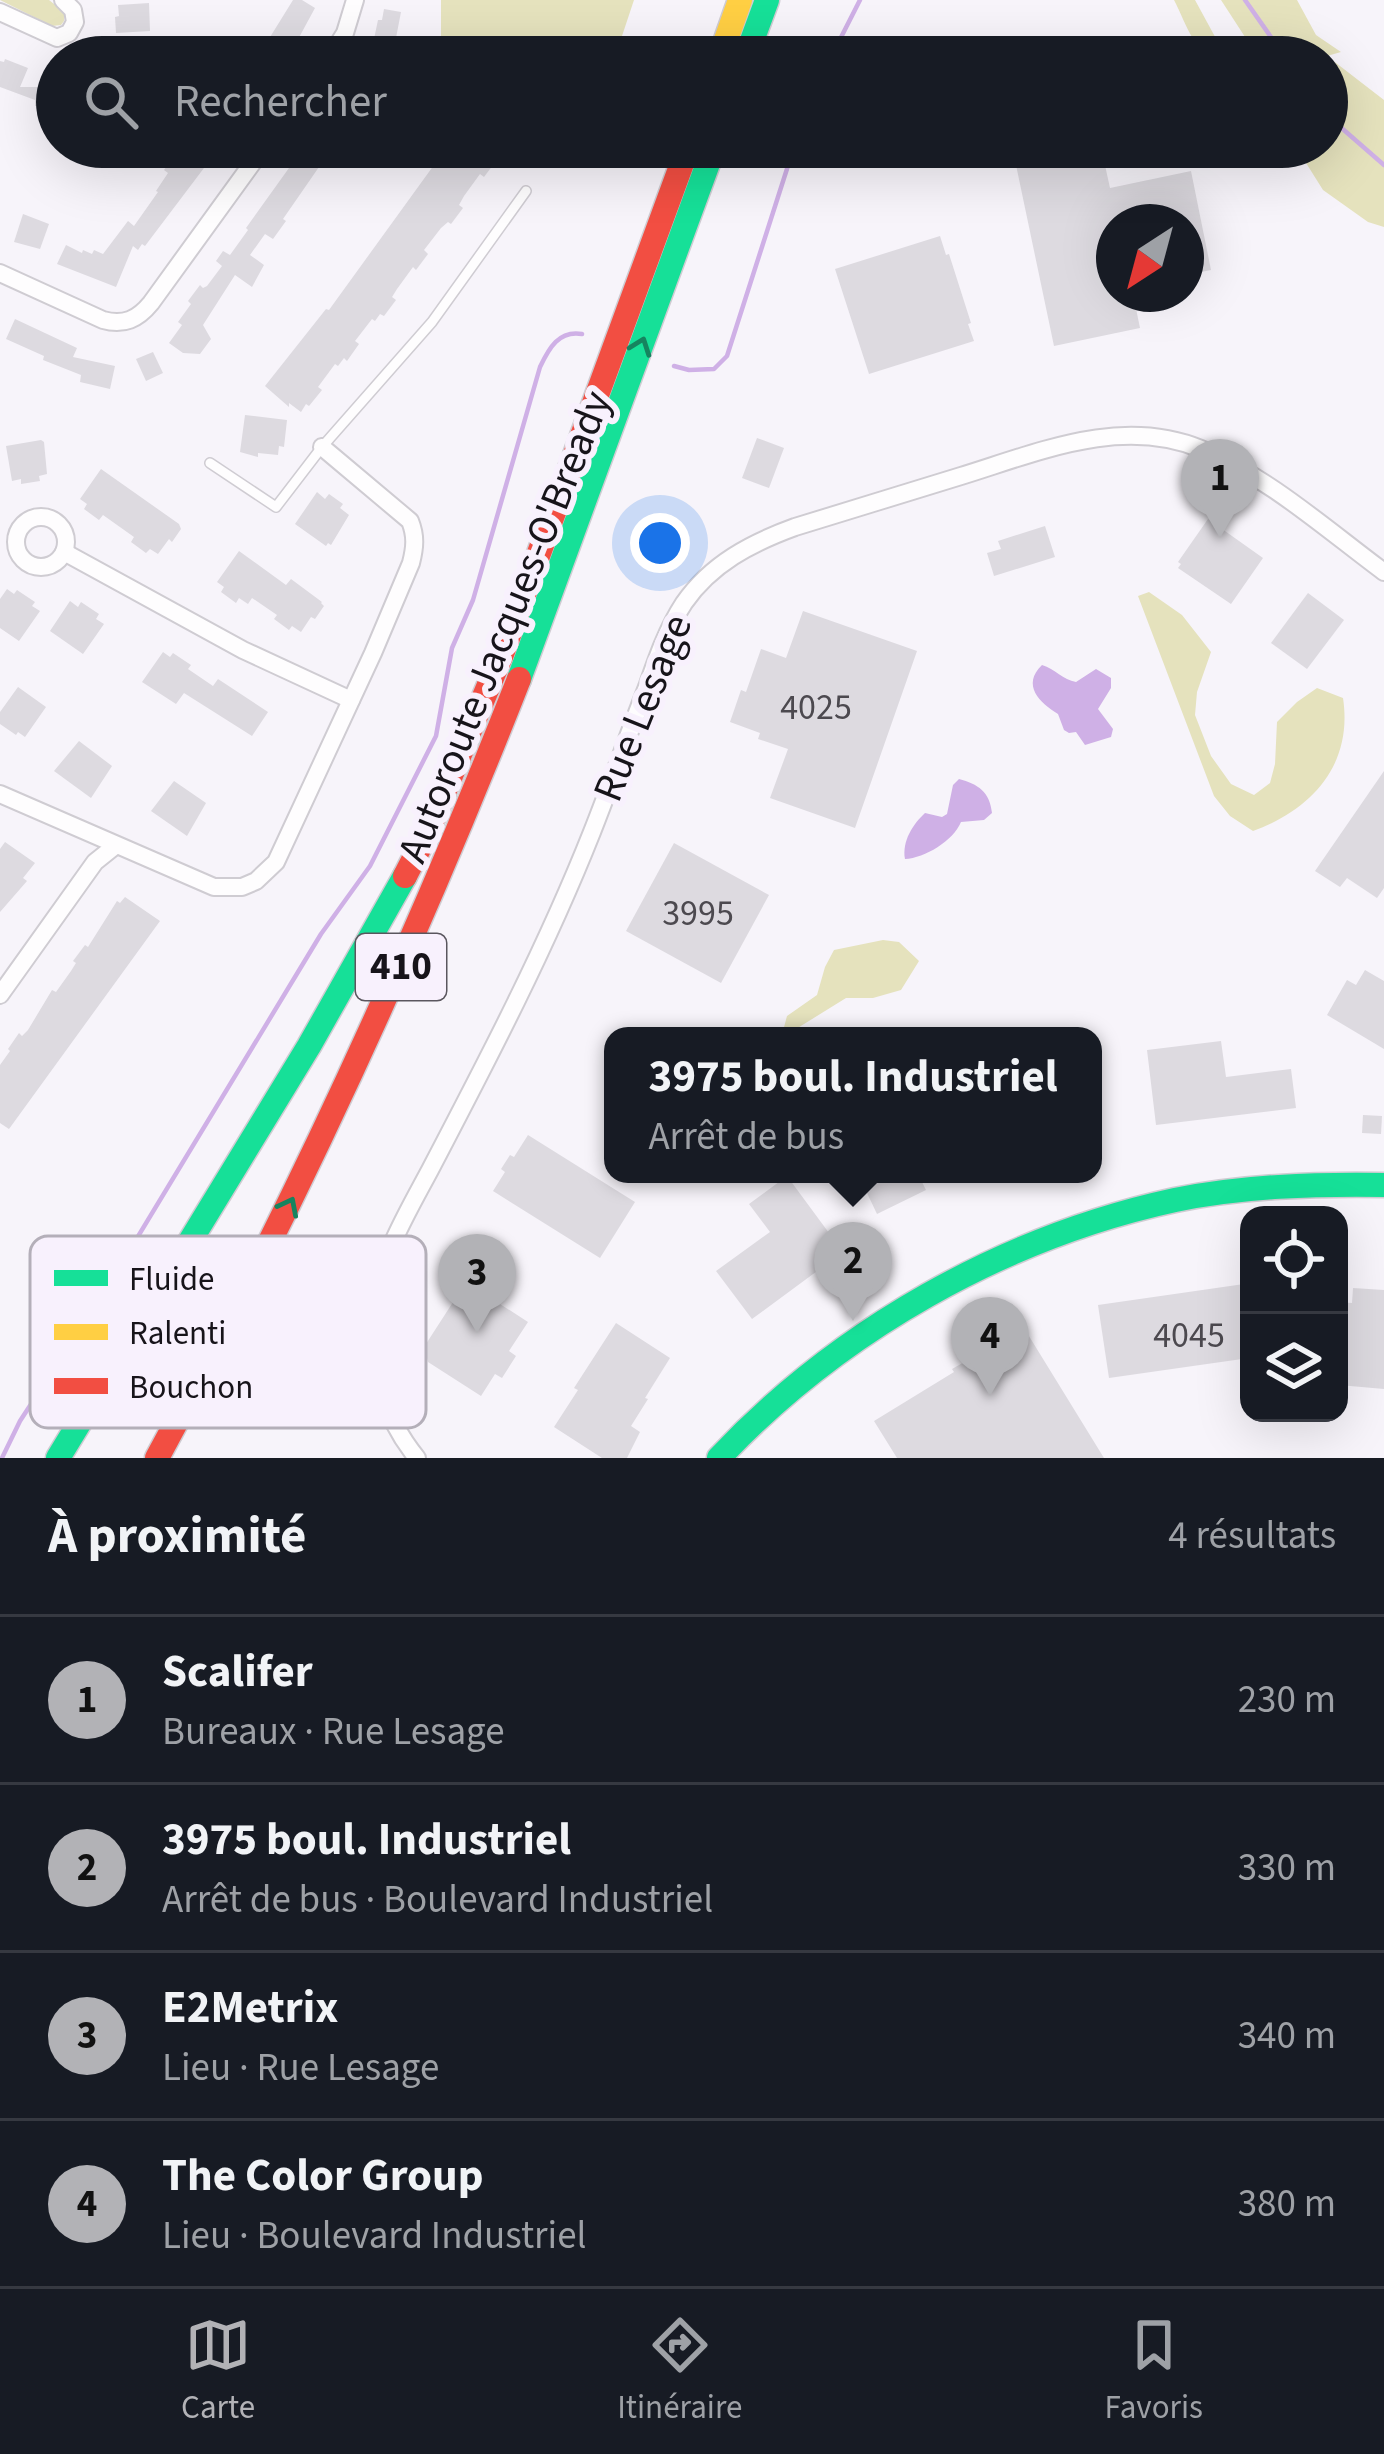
<!DOCTYPE html>
<html lang="fr">
<head>
<meta charset="utf-8">
<style>
  :root { --surface:#171b24; --page:#242831; --text:#f1f3f6; --muted:#9ea1a6; --line:#363941; --accent:#b2b2b6 }
  body { margin:0; font-family:"Source Sans 3",sans-serif; background:var(--page); color:var(--text) }
  .controls { position:absolute; right:36px; bottom:36px; display:grid; overflow:hidden; border-radius:24px; box-shadow:0 12px 48px #0002 }
  .controls button { width:108px; height:108px; display:grid; place-items:center; padding:0; border:0; border-bottom:3px solid var(--line); background:var(--surface); color:var(--text); font:60px sans-serif }
  .compass { position:absolute; left:1096px; top:204px; width:108px; height:108px; border-radius:50%; background:var(--surface); box-shadow:0 12px 48px #0002; rotate:216deg }
  .you { position:absolute; left:660px; top:543px; width:42px; height:42px; margin:-30px; border:9px solid #fff; border-radius:50%; background:#1a73e8; box-shadow:0 0 0 18px #1a73e833 }
  .badge { display:grid; place-items:center; width:78px; height:78px; border-radius:50%; background:var(--accent); color:#111; font-size:39px; font-weight:700 }
  .pin { position:absolute; translate:-50% -99px; filter:drop-shadow(0 3px 6px #0008) }
  .pin::after { content:''; position:absolute; top:63px; width:42px; height:36px; background:inherit; clip-path:polygon(0 0,100% 0,50% 100%) }
  .popup { position:absolute; left:604px; top:1027px; width:498px; height:156px; box-sizing:border-box; display:grid; place-content:center; border-radius:24px; background:var(--surface); filter:drop-shadow(0 3px 9px #0005); font-size:39px; white-space:nowrap; color:var(--muted) }
  .popup b { font-size:45px; color:var(--text) }
  .popup::after { content:''; position:absolute; left:50%; top:100%; margin-left:-24px; border:24px solid transparent; border-top-color:var(--surface) }
  .list { margin:0; padding:0; list-style:none }
  h2 { display:flex; justify-content:space-between; align-items:center; height:156px; margin:0; padding:0 48px; font-size:51px }
  h2 small { font-size:39px; font-weight:400; color:var(--muted) }
  .list li { display:grid; grid-template-columns:78px 1fr auto; gap:36px; align-items:center; box-sizing:border-box; height:168px; padding:0 48px; border-top:3px solid var(--line) }
  .list b { display:block; font-size:45px; white-space:nowrap }
  .list p { margin:0; font-size:39px; white-space:nowrap; color:var(--muted) }
  .list em { font-size:39px; font-style:normal; color:var(--muted) }
  .icon { flex:none; width:66px; height:66px; fill:none; stroke:currentColor; stroke-width:2; stroke-linecap:round; stroke-linejoin:round }
  .map { position:relative; flex:none; width:1384px; height:1458px; overflow:hidden }
  .search { position:absolute; background:var(--surface); box-shadow:0 12px 48px #0002; left:36px; right:36px; top:36px; height:132px; display:flex; align-items:center; gap:30px; box-sizing:border-box; padding:0 42px; border-radius:66px; color:var(--muted); font-size:45px }
  .sheet { height:828px; background:var(--surface) }
  nav { display:flex; justify-content:space-around; align-items:center; box-sizing:border-box; height:168px; border-top:3px solid var(--line); background:var(--surface); font-size:33px; color:var(--muted) }
  nav a { display:grid; justify-items:center; gap:6px }
  nav .on { color:var(--accent) }
  .map>svg:first-child { display:block }
  .green { fill:#e5e2bd }
  .water { fill:#cfb0e6 }
  .lines { fill:none; stroke-linecap:round; stroke-linejoin:round }
  .stream { stroke:#cfb0e6; stroke-width:4.5 }
  .building { fill:#dddae0 }
  .lane-casing { stroke:#cfccd2; stroke-width:12 }
  .street-casing { stroke:#cfccd2; stroke-width:20 }
  .fast-casing { stroke:#cfccd2; stroke-width:27 }
  .slow-casing { stroke:#cfccd2; stroke-width:27 }
  .jam-casing { stroke:#cfccd2; stroke-width:27 }
  .lane { stroke:#fefdfe; stroke-width:9 }
  .street { stroke:#fefdfe; stroke-width:16 }
  .fast { stroke:#16e098; stroke-width:24 }
  .slow { stroke:#ffcf43; stroke-width:24 }
  .jam { stroke:#f24e42; stroke-width:24 }
  .oneway { stroke:#16845f }
  .labels { text-anchor:middle; dominant-baseline:central; stroke-width:12; stroke-linejoin:round; paint-order:stroke }
  .number-label { font-size:36px; fill:#4c494f }
  .shield { fill:#f8f1fd; stroke:#5a565e; stroke-width:3 }
  .shield-label { font-size:39px; font-weight:bold; fill:#17141a }
  .street-label { font-size:42px; fill:#17141a; stroke:#f8f1fd }
  .key { fill:#f8f1fd; stroke:#b4afb9; stroke-width:3 }
  .key-label { font-size:33px; fill:#17141a }
</style>
</head>
<body>
<div class="map">
<svg width="1384" height="1458" viewBox="0 0 1384 1458">
  <rect width="100%" height="100%" fill="#f7f4fa"/>
  <g class="green">
    <path d="M0,0H49L64,12V21L61,25L52,26Z"/>
    <path d="M441,0H634L615,57H441Z"/>
    <path d="M1174,0H1195L1226,57C1193,57 1188,26 1174,0Z"/>
    <path d="M1221,0H1297L1316,35L1341,52L1327,56L1384,100V227L1368,222L1323,190L1296,147H1327V57H1258Z"/>
    <path d="M1149,592L1182,615L1211,652L1197,692L1195,715L1211,756L1231,784L1254,795L1270,783L1275,764L1277,722L1297,702L1317,688L1343,698C1353,764 1313,809 1253,831L1230,816L1214,796L1138,596Z"/>
    <path d="M883,940L899,942L919,961L901,990L873,998H846L796,1029L783,1031L787,1016L817,995L825,967L834,950Z"/>
  </g>
  <g class="water">
    <path d="M1042,665C1055,669 1063,680 1076,682L1096,669L1111,678V688L1098,709L1113,729L1111,737L1085,745L1076,732L1069,733L1064,730L1058,714C1040,703 1021,685 1042,665Z"/>
    <path d="M959,779C978,784 990,792 992,813L984,820L961,822C953,841 925,858 905,859C902,841 913,824 925,813L942,817L947,814L953,785Z"/>
  </g>
  <g class="lines">
    <g class="stream">
      <path d="M1245,0L1285,57"/>
      <path d="M831,57L860,0"/>
      <path d="M1327,112L1337,124L1384,165"/>
      <path d="M674,366L689,370L714,369L727,356L794,147"/>
      <path d="M2,1458L20,1421L108,1286L321,934L370,866L436,736L452,648L473,600L540,367C549,348 559,330 582,334"/>
    </g>
  </g>
  <g class="building">
    <path d="M293,0H302L315,8L296,43L292,40L283,53L288,57H258L253,51L262,38L267,42Z"/>
    <path d="M149,3L150,31L116,33L115,17L119,16L118,5Z"/>
    <path d="M384,9L401,12L395,43L374,39L378,20H382Z"/>
    <path d="M5,59L28,68L20,87H49V91H57V106H35V100L0,87V61L4,62Z"/>
    <path d="M181,147H214L203,162L207,164L145,246L142,244L138,250L133,246L116,287L57,264L66,245L82,253L83,250L92,254L94,250L103,254L128,221L134,226L158,192L156,191L168,173L164,170Z"/>
    <path d="M297,147H318L328,154L283,219L286,221L273,239L265,234L250,255L264,265L252,287L235,275L203,325L211,339L200,354L183,353L169,343L182,325L178,322L191,304L188,301L200,285L203,288L207,286L222,266L216,261L223,251L230,255L248,230L246,228L294,161L289,158Z"/>
    <path d="M447,147H500L492,158L496,161L484,177L480,174L464,196L459,205L463,208L451,224L448,222L441,228L424,250L428,254L416,270L413,267L397,289L392,297L396,300L384,316L380,314L375,321L372,319L355,341L359,344L347,361L344,358L338,366L335,364L318,387L322,390L309,406L306,404L301,412L289,403V407L265,386L326,309L329,310Z"/>
    <path d="M1101,147L1110,188L1191,171L1211,270L1186,275V222H1114V294H1133L1140,328L1054,346L1016,165Z"/>
    <path d="M23,214L49,224L40,249L14,242Z"/>
    <path d="M940,236L946,255L949,254L971,323L968,324L974,341L869,374L835,269Z"/>
    <path d="M15,319L77,348L73,357L115,366L110,389L80,382L81,375L43,360L44,356L6,339Z"/>
    <path d="M153,352L163,373L146,381L136,359Z"/>
    <path d="M245,415L287,420L284,447L279,446L278,455L258,453V457L240,452Z"/>
    <path d="M757,438L784,448L769,488L742,478Z"/>
    <path d="M41,440L44,442L47,474L39,476L40,481L21,484V479L12,481L6,446Z"/>
    <path d="M101,469L179,524L181,529L172,542L169,539L158,554L150,549L146,553L131,542L134,537L103,515L99,520L84,509L87,504L80,499Z"/>
    <path d="M317,492L325,499L329,494L343,504L340,508L349,515L331,545L328,543L326,546L295,524Z"/>
    <path d="M1208,519L1263,558L1231,604L1178,568L1181,564L1178,562Z"/>
    <path d="M1045,526L1055,557L994,576L987,553L1001,549L998,541Z"/>
    <path d="M239,551L286,585L291,579L322,602L321,603L324,606L315,619L311,617L301,632L292,626L289,630L274,619L277,615L252,598L248,604L239,598L236,603L221,592L224,587L217,582Z"/>
    <path d="M7,589L14,594L17,590L35,602L32,606L40,611L19,641L0,628V599Z"/>
    <path d="M1308,593L1344,620L1307,669L1271,643Z"/>
    <path d="M70,601L78,607L81,602L99,614L96,619L104,624L83,654L50,631Z"/>
    <path d="M803,611L917,651L855,828L770,798L788,749L758,739L760,733L730,722L741,690L746,692L761,649L786,658Z"/>
    <path d="M163,652L170,657L173,653L191,665L188,669L213,686L218,679L268,712L252,736L184,693L176,704L142,682Z"/>
    <path d="M18,687L46,707L25,737L18,732L16,735L0,724V712Z"/>
    <path d="M79,741L112,766L91,798L54,771Z"/>
    <path d="M1384,771V888L1377,898L1347,878L1340,887L1315,871Z"/>
    <path d="M174,781L206,803L187,836L151,811Z"/>
    <path d="M5,842L35,863L23,878L27,881L0,912V849Z"/>
    <path d="M674,843L769,895L721,983L626,931Z"/>
    <path d="M125,897L160,921L9,1129L0,1123V1065L10,1051L8,1049L19,1033L22,1036L28,1030L52,990L56,992L71,971L76,963L73,961L85,945L88,947L117,901L120,903Z"/>
    <path d="M1365,970L1384,981V1049L1327,1015L1347,980L1356,985Z"/>
    <path d="M1221,1041L1226,1077L1291,1069L1296,1108L1156,1125L1147,1050Z"/>
    <path d="M1363,1115L1382,1116L1381,1134L1362,1133Z"/>
    <path d="M528,1135L635,1202L600,1258L493,1191L505,1172L501,1169L510,1155L514,1157Z"/>
    <path d="M858,1174H918L926,1190L877,1214Z"/>
    <path d="M787,1176L843,1252L752,1319L716,1271L770,1232L749,1204Z"/>
    <path d="M466,1282L528,1322L509,1351L516,1356L502,1378L495,1374L481,1396L428,1362L424,1347Z"/>
    <path d="M1244,1284L1249,1317V1358L1109,1378L1098,1305Z"/>
    <path d="M1353,1288L1384,1290V1389L1339,1385V1302L1352,1303Z"/>
    <path d="M616,1323L670,1358L645,1398L648,1399L631,1426L640,1432L627,1458H602L554,1427L578,1390L574,1388Z"/>
    <path d="M1024,1328L1104,1458H897L874,1421L954,1372L952,1369Z"/>
  </g>
  <g class="lines">
    <g class="lane-casing">
      <path id="lane" d="M210,463L276,507L322,447L432,322L526,191"/>
    </g>
    <g class="street-casing">
      <g id="street">
        <path d="M0,12L57,38L69,33L75,22L73,10L63,0"/>
        <path d="M330,57L345,33L355,0"/>
        <path d="M0,273L103,320C124,326 138,319 151,303L264,147"/>
        <circle cx="41" cy="542" r="25"/>
        <path d="M64,552L243,650L351,700"/>
        <path d="M0,794L214,887H242L256,881L276,862L373,653L411,563C415,547 416,536 410,521L322,447"/>
        <path d="M0,995L95,862L115,846"/>
        <path d="M417,1458C385,1419 367,1364 373,1313C378,1261 406,1215 430,1170C488,1059 546,948 592,832C611,784 628,735 647,687C657,658 667,629 684,603C711,564 751,543 795,527C850,510 906,493 961,476C1039,452 1121,416 1201,449C1268,477 1326,529 1384,572"/>
      </g>
    </g>
    <g class="fast-casing">
      <g id="fast">
        <path d="M746,57L767,0"/>
        <path d="M519,679L714,147"/>
        <path d="M58,1458L309,1046L405,876"/>
        <path d="M719,1458C838,1331 1004,1237 1175,1200C1244,1186 1314,1184 1384,1185"/>
      </g>
    </g>
    <g class="slow-casing">
      <path id="slow" d="M720,57L740,0"/>
    </g>
    <g class="jam-casing">
      <g id="jam">
        <path d="M405,876L426,835L502,654L688,147"/>
        <path d="M157,1458C295,1206 414,946 519,679"/>
      </g>
    </g>
    <use href="#lane" class="lane"/>
    <use href="#street" class="street"/>
    <use href="#fast" class="fast"/>
    <use href="#slow" class="slow"/>
    <use href="#jam" class="jam"/>
  </g>
  <defs><path id="oneway-chevron" d="M-2-3.5L2.5 0L-2 3.5" fill="none" stroke-width="1.6" stroke-linecap="round" stroke-linejoin="round" transform="scale(3)"/></defs>
  <g class="oneway">
    <use href="#oneway-chevron" transform="translate(641 346) rotate(-70)"/>
    <use href="#oneway-chevron" transform="translate(289 1206) rotate(-63)"/>
  </g>
  <g class="labels">
    <g class="number-label">
      <text x="816" y="707">4025</text>
      <text x="698" y="913">3995</text>
      <text x="1189" y="1335">4045</text>
    </g>
    <rect class="shield" x="356" y="934" width="90" height="66" rx="9"/>
    <g class="shield-label">
      <text x="401" y="967">410</text>
    </g>
    <g class="street-label">
      <text transform="translate(505 627) rotate(-68)">Autoroute Jacques-O'Bready</text>
      <text transform="translate(643 708) rotate(-68)">Rue Lesage</text>
    </g>
  </g>
  <rect x="30" y="1236" width="396" height="192" rx="18" class="key"/>
  <rect x="54" y="1270" width="54" height="16" fill="#16e098"/>
  <rect x="54" y="1324" width="54" height="16" fill="#ffcf43"/>
  <rect x="54" y="1378" width="54" height="16" fill="#f24e42"/>
  <g class="key-label">
    <text x="129" y="1290">Fluide</text>
    <text x="129" y="1344">Ralenti</text>
    <text x="129" y="1398">Bouchon</text>
  </g>
</svg>
<div class="controls">
<button><svg class="icon" aria-label="locate" viewBox="0 0 24 24"><circle cx="12" cy="12" r="6"/><path d="M12 2v4M12 18v4M2 12h4M18 12h4"/></svg></button>
<button><svg class="icon" aria-label="layers" viewBox="0 0 24 24"><path d="M12 4l9 5-9 5-9-5zM3 14l9 5 9-5"/></svg></button>
</div>
<svg class="compass" viewBox="-18 -18 36 36"><path d="M0-13l5 13h-10z" fill="#e53935"/><path d="M0 13l5-13h-10z" fill="#9ea1a6"/></svg>
<div class="you"></div>
<div class="pin badge" style="left:1220px;top:538px">1</div>
<div class="pin badge" style="left:853px;top:1321px">2</div>
<div class="popup"><b>3975 boul. Industriel</b>Arrêt de bus</div>
<div class="pin badge" style="left:477px;top:1333px">3</div>
<div class="pin badge" style="left:990px;top:1396px">4</div>
<div class="search"><svg class="icon" aria-label="search" viewBox="0 0 24 24"><circle cx="10" cy="10" r="6"/><path d="M15 15l6 6"/></svg>Rechercher</div>
</div>
<section class="sheet">
<h2>À proximité<small>4 résultats</small></h2>
<ul class="list">
<li><span class="badge">1</span><div><b>Scalifer</b><p>Bureaux · Rue Lesage</p></div><em>230 m</em></li>
<li><span class="badge">2</span><div><b>3975 boul. Industriel</b><p>Arrêt de bus · Boulevard Industriel</p></div><em>330 m</em></li>
<li><span class="badge">3</span><div><b>E2Metrix</b><p>Lieu · Rue Lesage</p></div><em>340 m</em></li>
<li><span class="badge">4</span><div><b>The Color Group</b><p>Lieu · Boulevard Industriel</p></div><em>380 m</em></li>
</ul>
</section>
<nav>
<a class="on"><svg class="icon" aria-label="map" viewBox="0 0 24 24"><path d="M3 6l6-2 6 2 6-2v14l-6 2-6-2-6 2zM9 4v14M15 6v14"/></svg>Carte</a>
<a><svg class="icon" aria-label="directions" viewBox="0 0 24 24"><path d="M12 3l9 9-9 9-9-9zM9 14v-3h6M13 9l2 2-2 2"/></svg>Itinéraire</a>
<a><svg class="icon" aria-label="saved" viewBox="0 0 24 24"><path d="M7 4h10v16l-5-4-5 4z"/></svg>Favoris</a>
</nav>
</body>
</html>
